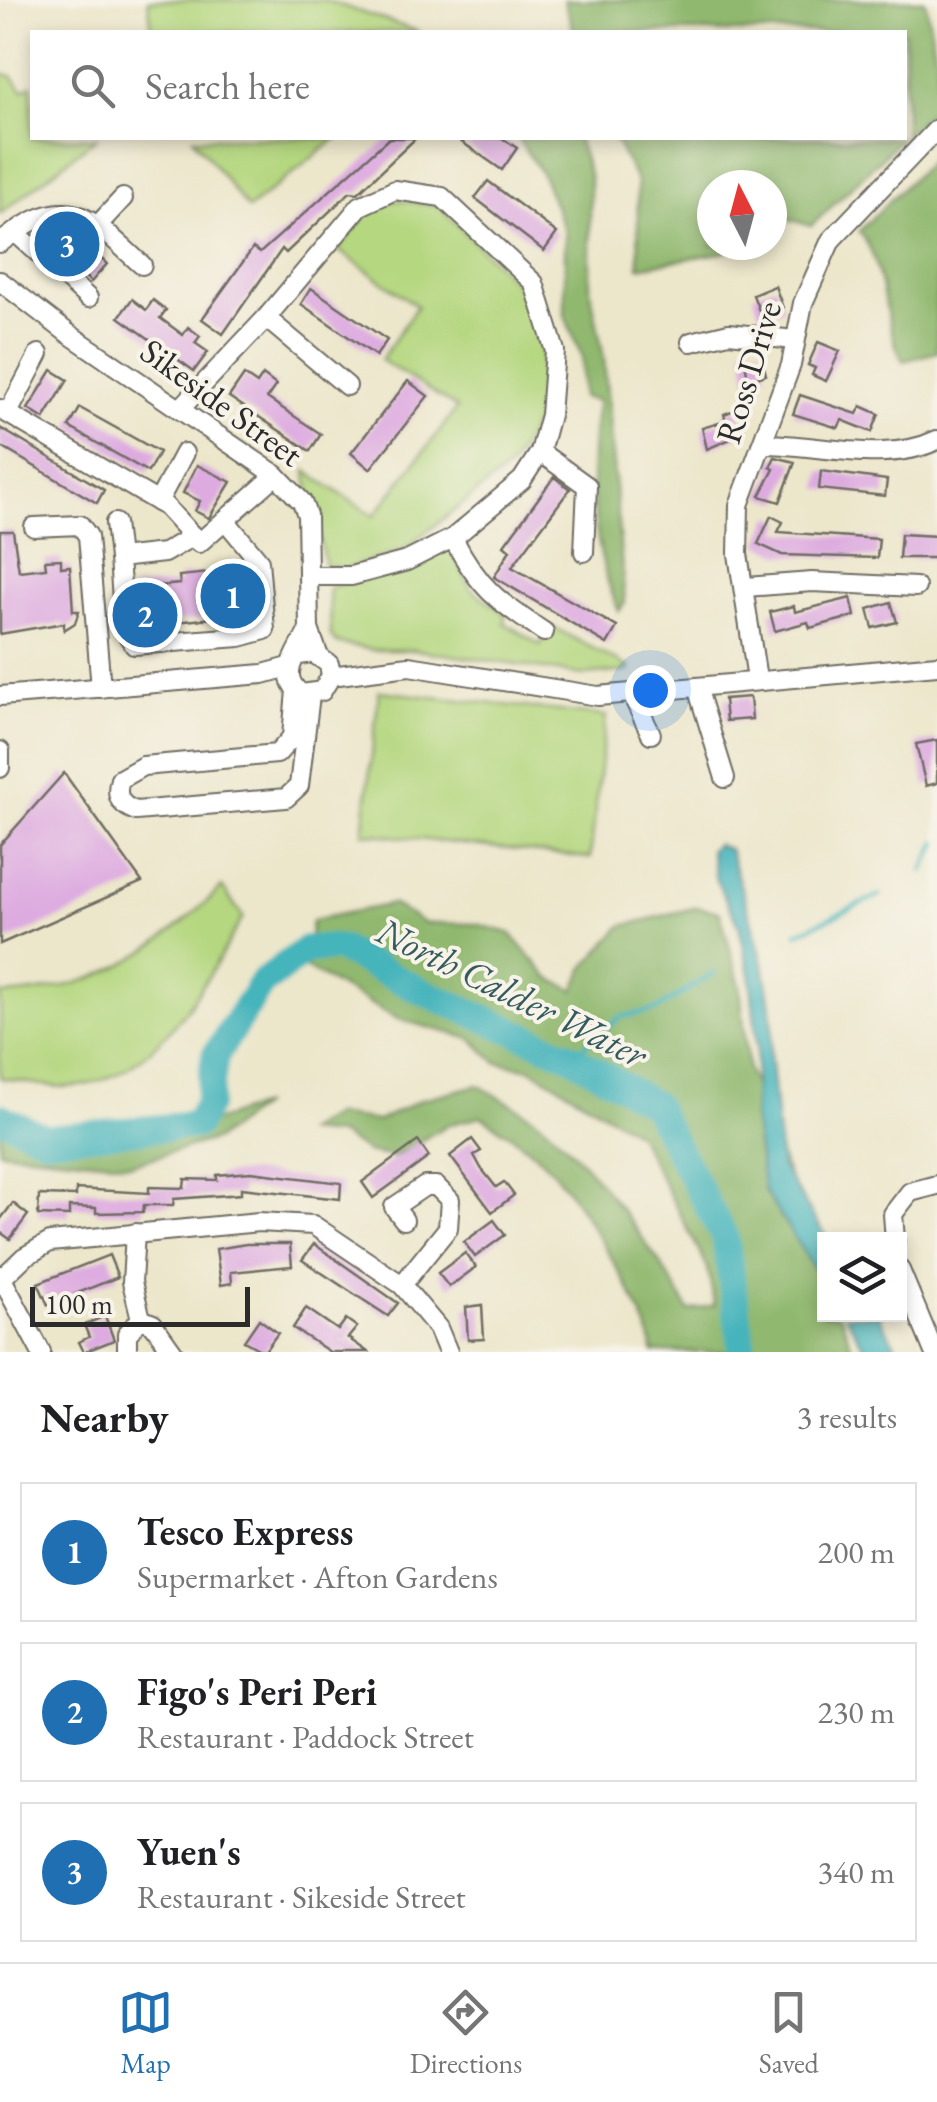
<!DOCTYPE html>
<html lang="en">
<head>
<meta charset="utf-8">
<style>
  :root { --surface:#fff; --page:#f6f6f6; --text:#202124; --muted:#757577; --line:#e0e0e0; --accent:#1f6fb2 }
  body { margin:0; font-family:"EB Garamond",serif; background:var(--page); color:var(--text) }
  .controls { position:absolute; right:30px; bottom:30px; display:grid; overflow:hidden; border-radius:0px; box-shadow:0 5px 15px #0003 }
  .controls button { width:90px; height:90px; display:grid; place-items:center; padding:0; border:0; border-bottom:2px solid var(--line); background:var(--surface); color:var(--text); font:50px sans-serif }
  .compass { position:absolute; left:697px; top:170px; width:90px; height:90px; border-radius:50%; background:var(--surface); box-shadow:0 5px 15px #0003; rotate:354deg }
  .scale { position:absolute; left:30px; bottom:25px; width:220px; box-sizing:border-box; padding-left:10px; border:5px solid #2b2b2b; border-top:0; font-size:28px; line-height:35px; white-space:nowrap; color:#2b2b2b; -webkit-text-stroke:8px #f7f3e8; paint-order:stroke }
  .you { position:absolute; left:650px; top:690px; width:35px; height:35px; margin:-25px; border:8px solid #fff; border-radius:50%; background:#1a73e8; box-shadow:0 0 0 15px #1a73e833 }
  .badge { display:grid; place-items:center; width:65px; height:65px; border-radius:50%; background:var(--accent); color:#fff; font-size:32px; font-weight:700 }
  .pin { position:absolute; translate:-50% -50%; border:5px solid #fff; box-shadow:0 2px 10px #0006 }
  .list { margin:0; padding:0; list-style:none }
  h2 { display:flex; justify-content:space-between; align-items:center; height:130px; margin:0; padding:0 40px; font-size:42px }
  h2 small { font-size:32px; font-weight:400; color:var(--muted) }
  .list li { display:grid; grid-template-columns:65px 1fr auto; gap:30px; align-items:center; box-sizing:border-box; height:140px; margin:0 20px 20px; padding:0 20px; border:2px solid var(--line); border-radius:0px }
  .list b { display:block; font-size:38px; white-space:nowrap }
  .list p { margin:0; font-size:32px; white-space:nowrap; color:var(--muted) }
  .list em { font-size:32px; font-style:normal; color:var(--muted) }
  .icon { flex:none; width:55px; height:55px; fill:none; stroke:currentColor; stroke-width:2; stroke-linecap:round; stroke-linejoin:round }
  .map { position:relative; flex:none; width:937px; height:1352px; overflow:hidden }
  .search { position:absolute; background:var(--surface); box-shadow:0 5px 15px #0003; left:30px; right:30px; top:30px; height:110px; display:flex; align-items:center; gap:25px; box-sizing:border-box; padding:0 35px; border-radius:0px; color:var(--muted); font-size:38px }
  .sheet { height:610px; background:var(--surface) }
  nav { display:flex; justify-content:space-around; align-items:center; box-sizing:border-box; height:140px; border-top:2px solid var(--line); background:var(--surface); font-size:28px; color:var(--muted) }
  nav a { display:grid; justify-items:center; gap:5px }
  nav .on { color:var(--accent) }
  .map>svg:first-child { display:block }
  .green { fill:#b5d780; stroke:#708156; stroke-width:2.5 }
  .forest { fill:#90b86e; stroke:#5e724c; stroke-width:2.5 }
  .water { fill:#44b4bb; stroke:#387073; stroke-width:2.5 }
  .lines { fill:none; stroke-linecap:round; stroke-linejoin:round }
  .stream { stroke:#44b4bb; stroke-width:5 }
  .river { stroke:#44b4bb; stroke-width:28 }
  .building { fill:#ddabe0 }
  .minor-casing { stroke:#6f6c63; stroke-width:22 }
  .minor { stroke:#fff; stroke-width:18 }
  .labels { text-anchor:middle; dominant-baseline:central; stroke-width:8; stroke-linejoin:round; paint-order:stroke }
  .street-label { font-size:35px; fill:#2b2b2b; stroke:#f7f3e8 }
  .water-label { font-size:38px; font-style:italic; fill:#345b5d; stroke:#f7f3e8 }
</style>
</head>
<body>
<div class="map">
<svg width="937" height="1352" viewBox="0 0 937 1352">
  <rect width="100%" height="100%" fill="#f7f3e8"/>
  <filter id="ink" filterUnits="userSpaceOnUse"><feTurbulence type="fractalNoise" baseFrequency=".01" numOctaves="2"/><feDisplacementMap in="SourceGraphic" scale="20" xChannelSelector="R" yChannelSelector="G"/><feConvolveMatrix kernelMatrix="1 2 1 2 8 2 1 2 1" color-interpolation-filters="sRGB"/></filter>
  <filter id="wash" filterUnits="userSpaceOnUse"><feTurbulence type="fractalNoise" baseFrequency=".0048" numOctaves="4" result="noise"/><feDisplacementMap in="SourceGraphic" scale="40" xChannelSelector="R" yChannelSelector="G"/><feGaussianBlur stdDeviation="2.25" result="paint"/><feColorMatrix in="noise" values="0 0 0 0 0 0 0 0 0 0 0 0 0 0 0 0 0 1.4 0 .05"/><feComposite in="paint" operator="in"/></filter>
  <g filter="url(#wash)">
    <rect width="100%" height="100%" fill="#ece6cb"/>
    <g class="green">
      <path d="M148,0H325L420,32H152Z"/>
      <path d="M0,73L12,76L23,90L32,85V138H96L0,214Z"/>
      <path d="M193,138H337L248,209Z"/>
      <path d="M395,200L437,205L524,291L542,353L539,417L510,467L402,551L346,569L325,566L306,471L374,516L457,408L381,360L417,306L338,250L368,211Z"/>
      <path d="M443,547L452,549L471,589L506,614L505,623L540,645L553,627L630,668L628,671L584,675L416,650H373L337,643L331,637L329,588Z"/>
      <path d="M379,691L606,716L590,858L363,833Z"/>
      <path d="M222,887L243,917C204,985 152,1089 61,1087C41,1086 20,1081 0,1078V995C100,991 152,954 222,887Z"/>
    </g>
    <g class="forest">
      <path d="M564,0H925L937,60V105L905,135L904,32H574Z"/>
      <path d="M517,138H577L590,178V288L604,359L625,603L619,611C593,553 585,464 598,401L582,397V357L565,316V231L542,174Z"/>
      <path d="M614,138H902L811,226L777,215L772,218V185H712V245H735L725,252L639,267L637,182Z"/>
      <path d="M937,154V352L903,361C881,320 886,264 859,231Z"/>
      <path d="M392,904L424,923L476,924L510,933L549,978L574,990L585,967L622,926L697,907L720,912L740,986L748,1069L824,1272V1314L840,1315L854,1352H653C651,1315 577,1198 550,1168C531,1147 505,1132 481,1116L447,1125L394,1157L367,1152L340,1135L305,1132L334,1115L378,1121L422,1099L478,1085C498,1097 520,1108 539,1121C587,1157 660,1258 689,1311L715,1305L707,1266L637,1133L531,1069L496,1062L472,1039L398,1019L306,968L312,920Z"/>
      <path d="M262,1105L217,1139L132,1164L0,1151V1126C40,1145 127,1142 172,1133C202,1127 233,1114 262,1105Z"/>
    </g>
    <g class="water">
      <path d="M717,844L729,849C745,904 782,997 770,1053L781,1166L828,1239L824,1240V1284L764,1191L753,1117L757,1048L750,974L739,926L716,880L710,850Z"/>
      <path d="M845,1315H879L899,1352H867Z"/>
    </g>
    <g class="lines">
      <g class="stream">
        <path d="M923,871L937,843"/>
        <path d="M797,933L880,895"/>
        <path d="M571,1056L620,1017L656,1010L714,973"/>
      </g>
      <path class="river" d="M0,1117L46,1138L196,1125L208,1103L215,1056L261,984L307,949L338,948L419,990L571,1056L653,1104L725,1238L743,1352"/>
    </g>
    <g id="blocks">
      <g class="building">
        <path d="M389,138H416L358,193L350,192L286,253L282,249L223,334L202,319L253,248L260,253Z"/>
        <path d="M456,138H502L517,148L502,170Z"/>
        <path d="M488,181L557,233L544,251L475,198Z"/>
        <path d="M70,230L107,264L91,282L53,248Z"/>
        <path d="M775,286L783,308L761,316L753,295Z"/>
        <path d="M311,288L387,340L376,356L301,304Z"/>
        <path d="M132,299L146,310L153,300L166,310L160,318L183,335L188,327L200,336L195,343L208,352L194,371L119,317Z"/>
        <path d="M818,342L840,351L826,381L812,375L815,368L808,365Z"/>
        <path d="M743,347L760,349L766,375L748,381Z"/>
        <path d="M52,370L68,380L44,419L28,409Z"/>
        <path d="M244,375L257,384L263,375L276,385L267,398L321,434L310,451L229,397Z"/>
        <path d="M408,381L428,396L370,469L351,453Z"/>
        <path d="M800,395L857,414L861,406L879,414L872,432L842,420L838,428L793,414Z"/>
        <path d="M80,408L159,452L148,472L69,427Z"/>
        <path d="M737,409L744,427L738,430L740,435L707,449L702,428L726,421L724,414Z"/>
        <path d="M0,428L104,490L97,503L0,446Z"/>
        <path d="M775,457L795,462L780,502L760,496L774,469L770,467Z"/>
        <path d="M197,465L231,482L209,518L195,511L200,501L183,493Z"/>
        <path d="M821,471L887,480L885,496L819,489Z"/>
        <path d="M554,477L570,489L512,567L617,627L607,644L494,577L510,550L504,545Z"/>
        <path d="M771,516L783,522L778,532L879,539L877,558L782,555L758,544Z"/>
        <path d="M0,531H13L19,571L46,568L45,560L61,559V567L70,566L73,611H79L75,623L64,630V623L0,634Z"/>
        <path d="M901,534L937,536V558H899Z"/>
        <path d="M247,569L251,614L138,626L134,588L180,584L179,576Z"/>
        <path d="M851,598L855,616L810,628L808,622L775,631L770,612L794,606L795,612Z"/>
        <path d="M891,602L897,622L873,628L868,609Z"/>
        <path d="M750,697L752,719L726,721L724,699Z"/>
        <path d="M937,740V783L926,786L916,744Z"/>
        <path d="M64,773L142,882L0,944V845Z"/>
        <path d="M472,1139L481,1151L474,1155L481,1168L496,1187L504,1182L514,1195L492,1212L450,1156Z"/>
        <path d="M418,1141L429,1157L373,1198L362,1182Z"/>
        <path d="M251,1172L341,1183L340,1199L241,1188V1194L174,1199L173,1205H144L143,1212L96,1213V1208L69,1207V1216L38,1215L39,1195L76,1196V1189L149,1193V1187L184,1188L185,1179L217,1180V1175Z"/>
        <path d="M13,1203L28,1215L10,1239L0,1232V1220Z"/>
        <path d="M494,1220L505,1235L475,1257L464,1242Z"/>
        <path d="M246,1244H290L292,1266L231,1272L232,1283L221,1285L216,1249Z"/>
        <path d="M314,1244L398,1303L388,1316L302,1260Z"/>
        <path d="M465,1253L476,1267L449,1287L438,1273Z"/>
        <path d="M109,1255L118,1277L75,1294L78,1299L62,1306L59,1300L48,1305L38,1283Z"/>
        <path d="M482,1305L484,1339L468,1340L466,1307Z"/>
        <path d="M306,1308L338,1330L346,1319L357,1327L348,1338L368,1352H330L293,1328Z"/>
        <path d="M105,1316L114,1340L84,1352L79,1342L89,1337L84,1325Z"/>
        <path d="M259,1319L278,1333L264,1352L244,1341Z"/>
      </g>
    </g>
  </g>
  <g filter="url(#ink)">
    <use href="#blocks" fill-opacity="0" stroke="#6f6c63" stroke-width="2.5"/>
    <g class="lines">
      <g class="minor-casing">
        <g id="minor">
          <path d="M98,225L123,198"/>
          <path d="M15,232C74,190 97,225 142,265"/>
          <path d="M0,243L15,232L88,298"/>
          <path d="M0,281L69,334L276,475L302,502L307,515L309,629L318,654"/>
          <path d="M266,318L347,386"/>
          <path d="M691,342L729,333L795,340"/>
          <path d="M0,409L165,506L199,543L276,475"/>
          <path d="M180,409L266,318L360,206L395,190L442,197L534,283L555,351L550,415L540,452L522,480L453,538L407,561L351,576H308"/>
          <path d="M8,413L39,354"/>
          <path d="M763,444C818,444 886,465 937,440"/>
          <path d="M540,452L587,486L584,552"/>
          <path d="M158,502L184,453"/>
          <path d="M115,523L119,558"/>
          <path d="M34,527L80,525L88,536L101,688"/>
          <path d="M193,536L164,553L119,558L124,629L134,645L240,637L265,630L259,561L225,520"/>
          <path d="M453,538C478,587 498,602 544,632"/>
          <path d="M746,587L812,582L916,587"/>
          <path d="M299,655L313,653L329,664L331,676L322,691L302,694C275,676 300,651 309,629"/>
          <path d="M331,676L409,666L598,696L937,665"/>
          <path d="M757,679L738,554L739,505L791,365L803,303L831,240L937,129"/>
          <path d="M697,687L725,778"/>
          <path d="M296,690L292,737L277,754L143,766L120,779C115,796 119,805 136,811L286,798L299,786L310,695"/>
          <path d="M632,695L651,734"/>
          <path d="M0,696L263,674L289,667"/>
          <path d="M0,751V768"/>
          <path d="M135,1233L132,1282L141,1319"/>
          <path d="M895,1240L893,1214L910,1192L937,1185"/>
          <path d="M900,1270L934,1352"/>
          <path d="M0,1275L41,1352"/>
          <path d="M0,1280L24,1257L50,1242L259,1222L313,1225L402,1285L438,1328L448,1352"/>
          <path d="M402,1285L448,1228L450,1200L436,1186H425L394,1207L404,1220"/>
          <path d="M141,1319L153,1324L173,1352"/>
          <path d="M127,1352V1334L141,1319"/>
        </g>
      </g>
      <use href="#minor" class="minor"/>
    </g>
  </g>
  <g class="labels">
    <g class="street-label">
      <text transform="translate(748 372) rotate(-73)">Ross Drive</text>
      <text transform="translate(222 402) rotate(36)">Sikeside Street</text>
    </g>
    <g class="water-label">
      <text transform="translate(512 992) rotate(26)">North Calder Water</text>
    </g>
  </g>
</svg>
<div class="controls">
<button><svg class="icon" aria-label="layers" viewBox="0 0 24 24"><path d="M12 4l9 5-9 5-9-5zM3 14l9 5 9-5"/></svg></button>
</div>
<svg class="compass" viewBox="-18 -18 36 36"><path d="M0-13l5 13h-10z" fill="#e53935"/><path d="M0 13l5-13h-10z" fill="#757577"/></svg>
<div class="scale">100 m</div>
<div class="you"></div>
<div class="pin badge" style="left:233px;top:596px">1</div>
<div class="pin badge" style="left:145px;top:615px">2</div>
<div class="pin badge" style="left:67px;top:244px">3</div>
<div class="search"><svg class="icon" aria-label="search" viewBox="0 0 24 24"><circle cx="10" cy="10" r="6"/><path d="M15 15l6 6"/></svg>Search here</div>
</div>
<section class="sheet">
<h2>Nearby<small>3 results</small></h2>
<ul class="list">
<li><span class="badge">1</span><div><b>Tesco Express</b><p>Supermarket · Afton Gardens</p></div><em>200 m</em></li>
<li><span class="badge">2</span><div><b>Figo's Peri Peri</b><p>Restaurant · Paddock Street</p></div><em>230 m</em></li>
<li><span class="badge">3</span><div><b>Yuen's</b><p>Restaurant · Sikeside Street</p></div><em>340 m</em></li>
</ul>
</section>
<nav>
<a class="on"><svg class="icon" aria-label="map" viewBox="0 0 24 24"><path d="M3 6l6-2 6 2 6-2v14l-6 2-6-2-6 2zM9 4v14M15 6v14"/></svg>Map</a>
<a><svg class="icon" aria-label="directions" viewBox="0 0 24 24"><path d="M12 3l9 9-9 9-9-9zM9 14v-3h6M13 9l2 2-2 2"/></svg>Directions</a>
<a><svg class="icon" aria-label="saved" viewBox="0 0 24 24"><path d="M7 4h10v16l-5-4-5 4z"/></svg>Saved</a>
</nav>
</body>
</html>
